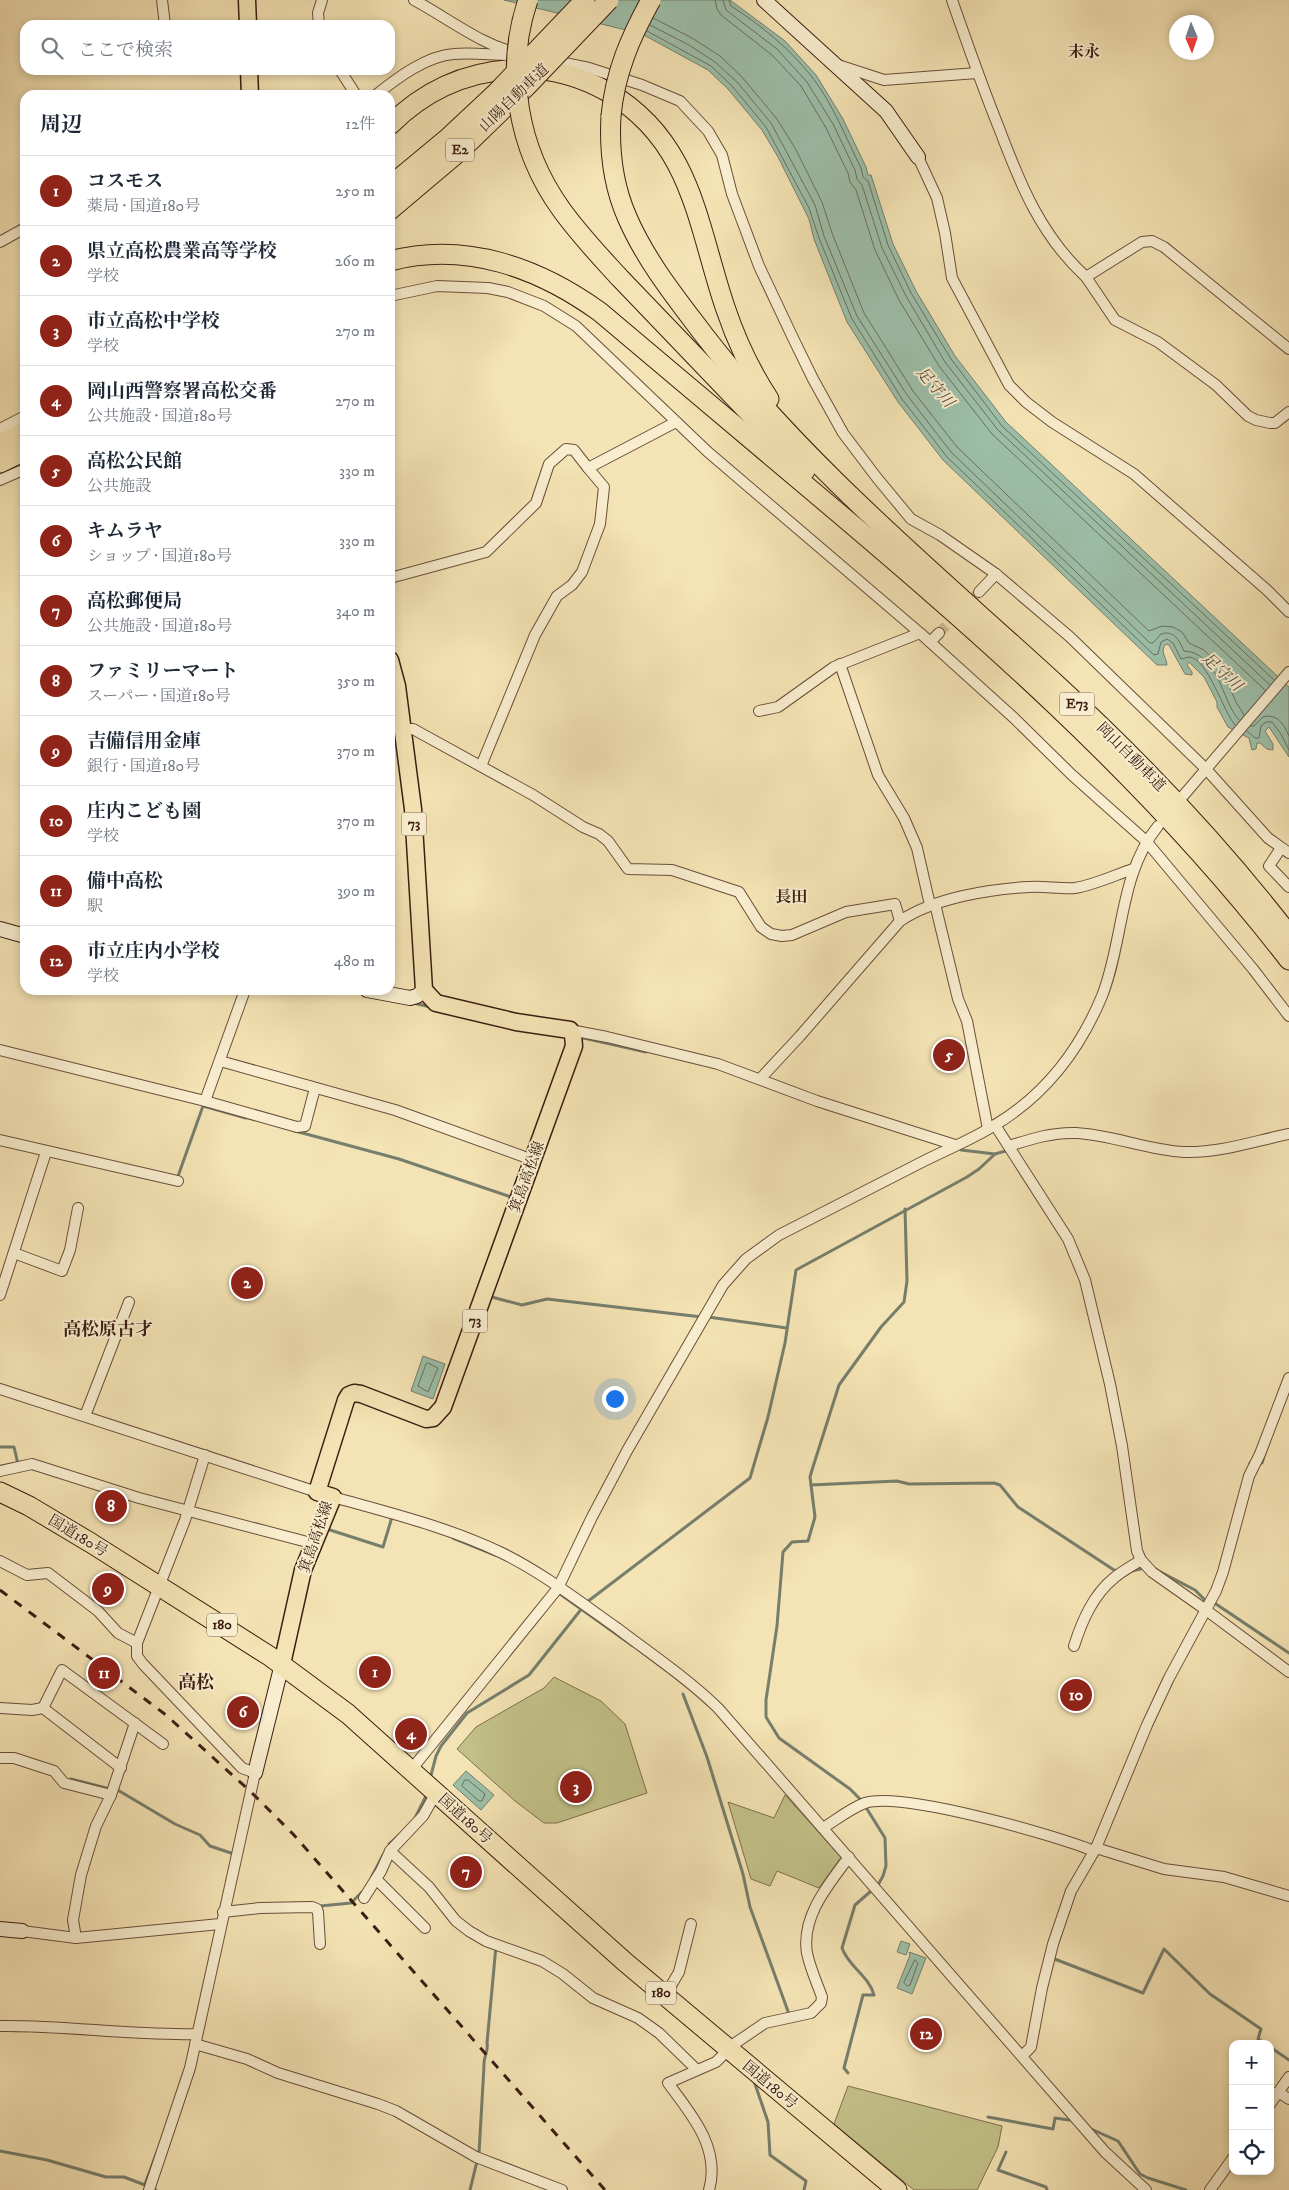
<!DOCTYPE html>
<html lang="ja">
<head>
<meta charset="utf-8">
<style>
  :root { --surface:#fff; --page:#f6f6f7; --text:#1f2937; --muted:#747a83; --line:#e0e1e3; --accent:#8f2418 }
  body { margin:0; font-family:"IM FELL DW Pica","Noto Serif JP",serif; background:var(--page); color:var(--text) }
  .controls { position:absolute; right:15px; bottom:15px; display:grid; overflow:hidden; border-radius:10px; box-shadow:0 2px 8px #0003 }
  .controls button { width:45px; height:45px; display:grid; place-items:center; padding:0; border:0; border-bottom:1px solid var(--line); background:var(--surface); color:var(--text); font:25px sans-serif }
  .compass { position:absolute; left:1169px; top:15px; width:45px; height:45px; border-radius:50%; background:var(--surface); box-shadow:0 2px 8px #0003; rotate:178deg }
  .you { position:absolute; left:614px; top:1398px; width:18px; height:18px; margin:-12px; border:4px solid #fff; border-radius:50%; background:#1a73e8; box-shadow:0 0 0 8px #1a73e833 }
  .badge { display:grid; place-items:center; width:32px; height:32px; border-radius:50%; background:var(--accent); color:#fff; font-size:16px; font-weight:700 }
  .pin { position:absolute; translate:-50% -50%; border:2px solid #fff; box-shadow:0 1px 5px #0006 }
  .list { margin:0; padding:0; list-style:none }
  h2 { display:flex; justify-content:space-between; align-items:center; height:65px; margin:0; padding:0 20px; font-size:21px }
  h2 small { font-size:16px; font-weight:400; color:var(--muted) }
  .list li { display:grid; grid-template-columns:32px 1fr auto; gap:15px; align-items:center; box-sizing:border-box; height:70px; padding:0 20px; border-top:1px solid var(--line) }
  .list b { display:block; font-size:19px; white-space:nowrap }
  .list p { margin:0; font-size:16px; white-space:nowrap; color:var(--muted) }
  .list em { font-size:16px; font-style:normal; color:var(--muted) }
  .icon { flex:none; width:28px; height:28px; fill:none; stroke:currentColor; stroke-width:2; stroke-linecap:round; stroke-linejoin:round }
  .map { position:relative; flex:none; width:1289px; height:2190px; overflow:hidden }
  .search { position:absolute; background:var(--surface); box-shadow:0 2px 8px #0003; left:20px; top:20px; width:375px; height:55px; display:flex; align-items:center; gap:12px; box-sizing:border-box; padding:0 18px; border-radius:15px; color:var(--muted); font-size:19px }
  .panel { position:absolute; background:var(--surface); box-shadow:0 2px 8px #0003; left:20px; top:90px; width:375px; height:905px; border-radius:15px }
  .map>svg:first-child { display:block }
  .green { fill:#c2c188; stroke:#7f6f4c }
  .water { fill:#9cbfa9; stroke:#767e6c }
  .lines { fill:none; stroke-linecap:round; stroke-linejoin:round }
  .shore { stroke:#6c6e5d; stroke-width:1 }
  .stream { stroke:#767e6c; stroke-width:3 }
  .street-tunnel { stroke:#cfbb93; stroke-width:10; stroke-dasharray:10 5; stroke-linecap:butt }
  .street-casing { stroke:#6a4e3a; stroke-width:12 }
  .secondary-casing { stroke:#3c1d11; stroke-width:16 }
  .primary-casing { stroke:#3c1d11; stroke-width:19 }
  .highway-casing { stroke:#3c1d11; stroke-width:21 }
  .street { stroke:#f8edce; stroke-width:10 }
  .secondary { stroke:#f8edce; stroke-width:14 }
  .primary { stroke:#f4e3b4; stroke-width:16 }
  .highway { stroke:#f4e3b4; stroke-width:19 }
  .rail { stroke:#3c1d11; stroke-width:3; stroke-dasharray:9 9; stroke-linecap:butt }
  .highway-bridge-casing { stroke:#3c1d11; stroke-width:21; stroke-linecap:butt }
  .highway-bridge { stroke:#f4e3b4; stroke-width:19 }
  .labels { text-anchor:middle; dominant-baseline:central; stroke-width:4; stroke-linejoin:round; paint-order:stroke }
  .shield { fill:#f8edce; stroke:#745b4a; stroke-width:1 }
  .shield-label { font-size:14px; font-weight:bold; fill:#3c1d11 }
  .street-label { font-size:15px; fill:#3c1d11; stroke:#f8edce }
  .neighbourhood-label { font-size:16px; font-weight:bold; fill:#3c1d11; stroke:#f8edce }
  .water-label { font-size:16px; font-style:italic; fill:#594e3f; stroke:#f8edce }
  .quarter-label { font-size:18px; font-weight:bold; fill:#3c1d11; stroke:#f8edce }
</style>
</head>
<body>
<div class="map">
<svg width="1289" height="2190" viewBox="0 0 1289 2190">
  <rect width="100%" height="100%" fill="#f4e3b4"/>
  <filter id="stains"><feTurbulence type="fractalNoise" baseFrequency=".004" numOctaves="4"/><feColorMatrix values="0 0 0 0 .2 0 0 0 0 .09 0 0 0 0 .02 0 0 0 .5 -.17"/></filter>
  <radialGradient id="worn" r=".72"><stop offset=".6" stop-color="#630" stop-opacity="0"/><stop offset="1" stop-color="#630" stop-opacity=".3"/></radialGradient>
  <g class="green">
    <path d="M554,1677L601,1701L625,1724L647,1793L557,1823H544L515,1801L457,1749L476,1727L544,1688Z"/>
    <path d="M785,1795L841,1857L819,1888L777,1871L770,1886L751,1879L728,1802L774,1818Z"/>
    <path d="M848,2086L1002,2126L998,2147L977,2190H914L834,2124Z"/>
  </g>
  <g class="water">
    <path d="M504,0H730L785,41L816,75L843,119L866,167L868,175H871L893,244L916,291L955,356L1006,422L1289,687V757L1269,727L1265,731L1273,744V750L1267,749L1260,743H1257L1256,749L1252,750L1249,738L1228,727L1217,707V702L1204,677L1189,662L1187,665L1192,672V675L1185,674L1169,645L1166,644C1159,651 1167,658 1167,665H1157L943,460L898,402L847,322L814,239L809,219L778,157L762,130L728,89L708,70L642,34Z"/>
    <path d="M423,1356L445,1364L433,1399L411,1391Z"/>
    <path d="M466,1771L494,1795L481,1810L453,1785Z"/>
    <path d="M901,1941L910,1944L906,1955L897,1952Z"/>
    <path d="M909,1952L926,1958L912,1994L897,1988L910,1955Z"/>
  </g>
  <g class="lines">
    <g class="shore">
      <path d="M715,0L717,9L721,15L772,55L801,86L826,128L848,173L850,182L856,190L875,250L899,300L939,366L992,434L1265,690"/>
      <path d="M723,0L726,10L777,49L807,82L833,124L855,170L857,179L862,185L882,248L906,296L945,362L998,430L1270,685"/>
      <path d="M729,0L731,6C761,25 790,49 812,77C833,104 846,138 861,168L863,177L868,181L888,245L911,293L951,359L1002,426L1274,680"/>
      <path d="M653,18L692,38L720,56L742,77L777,119L795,148L822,202L832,233L864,313L913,391L957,447L1149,631L1162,626L1173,627L1182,632L1189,643L1204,650L1221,667L1236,702L1244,715"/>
      <path d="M650,25L689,45L715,62L737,82L771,123L815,205L824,236L857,316L907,395L951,452L1150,643H1153L1161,634C1174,630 1179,640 1184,651C1219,653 1221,700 1239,720"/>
      <path d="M647,31L711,66L732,86L766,127L809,208L819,238L852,319L902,399L947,457L1154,655L1158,654L1161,642L1167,639L1173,643L1181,659C1184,659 1186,657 1189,657C1207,657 1224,713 1235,725"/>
      <path d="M1251,726H1254L1263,717C1277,713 1284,724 1289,736"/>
      <path d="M1247,731L1255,738H1259L1261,726L1266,722H1272L1281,734L1289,750"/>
      <path d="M428,1363L438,1368L428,1392L418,1386L426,1364Z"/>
      <path d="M465,1780H468L485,1794L482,1801H479L462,1786Z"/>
      <path d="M915,1960L918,1963L910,1985L907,1986L904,1983Z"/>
    </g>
    <g class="stream">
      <path d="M337,990L365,994"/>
      <path d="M413,1003L431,1007"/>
      <path d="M579,1037L646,1052"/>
      <path d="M295,1131L399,1159L511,1197L510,1200"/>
      <path d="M961,1150L995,1154L1009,1150"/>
      <path d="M177,1179L203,1106L246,1118"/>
      <path d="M488,1296L522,1305L547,1299L702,1317"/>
      <path d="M708,1317L787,1328"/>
      <path d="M0,1447H14L18,1464"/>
      <path d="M1249,1468L1250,1463H1262L1264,1456"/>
      <path d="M811,1485L897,1481L909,1484L994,1483L1000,1485L1018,1507L1114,1570L1119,1571"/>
      <path d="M327,1529L383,1547L392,1517"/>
      <path d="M453,1538L495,1555"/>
      <path d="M1151,1567L1195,1590L1207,1602"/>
      <path d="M1127,1572L1145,1568"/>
      <path d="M560,1594L633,1646"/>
      <path d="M587,1602L750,1478L768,1417L785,1343L796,1270L967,1177L979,1169L995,1154"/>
      <path d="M1213,1602L1289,1653"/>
      <path d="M683,1694L707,1757L743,1874L750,1907L789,2014"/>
      <path d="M71,1779L110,1789"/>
      <path d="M430,1779L436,1756L441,1746L467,1713L529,1675L583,1607"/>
      <path d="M116,1789L175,1824L200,1835L210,1846L234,1854L233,1856"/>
      <path d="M415,1818L427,1794"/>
      <path d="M392,1846L389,1844L399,1835"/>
      <path d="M371,1878L383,1855"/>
      <path d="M320,1906L351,1903L362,1892"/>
      <path d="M1052,1958L1143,1993L1164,1949L1210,1994L1261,2029L1258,2039L1265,2044"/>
      <path d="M1270,2047L1289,2060"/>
      <path d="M848,2073L844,2068L863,1995H874C869,1976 848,1966 842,1948L855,1905L878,1885L883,1876L886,1866L885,1838L862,1801L850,1789L779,1738L766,1717V1700L777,1626L783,1552L792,1542L808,1541L815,1517L810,1477L812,1470L839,1385L881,1327L904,1302L907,1281L905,1209"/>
      <path d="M754,2081L768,2122L770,2155L806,2181L804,2190"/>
      <path d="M988,2117L1053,2129L1055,2118L1069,2120"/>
      <path d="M1091,2129L1118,2141L1140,2174L1148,2178L1186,2190"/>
      <path d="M0,2151L47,2160L106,2177H124L145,2185"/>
      <path d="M1006,2152L998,2170L1046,2187L1047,2190"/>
      <path d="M145,2184L157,2152"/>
      <path d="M155,2190H156"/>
      <path d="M470,2190L479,2153L484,2066C483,2057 489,2051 487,2043L496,1946"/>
    </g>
    <path class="street-tunnel" d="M939,633L979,592"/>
    <g class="street-casing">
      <g id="street">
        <path d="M162,0L165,25"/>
        <path d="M414,0C448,18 482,46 521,54"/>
        <path d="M952,0C967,43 982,86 999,128C1020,184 1041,236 1086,277L1142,242L1152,241L1164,247L1289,349"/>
        <path d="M319,25L318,13L322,0"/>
        <path d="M550,60L589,68L642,85L680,101L708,131L722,155L732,194L759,266L793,338L813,379L843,433L877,478L911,519L940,535L996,574L1070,637L1206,769L1268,838L1289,853"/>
        <path d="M838,65L884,80L977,73"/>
        <path d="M340,70L356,95"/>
        <path d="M376,95C397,78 426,56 454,54C475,52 496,56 516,55"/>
        <path d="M918,157L937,198L945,233L952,278L1009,385L1026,402L1052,422L1134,474L1267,590L1289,612"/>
        <path d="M0,242L25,228"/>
        <path d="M1086,277L1115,320L1158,342L1216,385L1248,416L1256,420L1270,423H1275L1289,412"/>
        <path d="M390,296L437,286L488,288L508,292L544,306L576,326L708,452L920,633L1014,718L1072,775L1146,841L1253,969L1289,1016"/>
        <path d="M0,429L25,416"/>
        <path d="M0,480L25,469"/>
        <path d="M390,578L486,552L536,503L549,464L566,449L574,450L588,468"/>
        <path d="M979,592L996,574"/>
        <path d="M930,642L939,633"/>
        <path d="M840,664L878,775L904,818L917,848L930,905"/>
        <path d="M759,711L778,707L834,667L920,633"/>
        <path d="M403,729H413L533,795L583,827L599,834L608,841L628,869L672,870L739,892L761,927L771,934L782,936L792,935L846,912L895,904L900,921"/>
        <path d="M481,766L535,635L557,596L572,585L582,572L600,524L604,487L588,468L676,422"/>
        <path d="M1183,796L1289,672"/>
        <path d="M1281,848L1269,866L1289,887"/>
        <path d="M935,904L958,999L967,1021L988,1129"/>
        <path d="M570,1030L607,1037L718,1064L817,1101L955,1145"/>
        <path d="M0,1050L205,1101L297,1127L305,1126L315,1088"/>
        <path d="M220,1061L395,1110L533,1160"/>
        <path d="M761,1078L800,1036L900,921C934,898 989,889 1029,887C1044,886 1060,889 1075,888C1094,885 1115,875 1133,869"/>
        <path d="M205,1101L245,990"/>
        <path d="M995,1125L1068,1239L1085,1280L1110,1384L1122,1446L1137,1551L1141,1560L1152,1572L1206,1610L1289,1672"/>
        <path d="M0,1140L178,1181"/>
        <path d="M1009,1146C1031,1139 1053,1132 1076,1133C1113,1135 1147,1150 1184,1152C1221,1153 1254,1141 1289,1134"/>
        <path d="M14,1253L62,1271L70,1250L78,1208"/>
        <path d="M0,1295L46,1152"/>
        <path d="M0,1389L317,1492"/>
        <path d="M85,1416L129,1302"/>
        <path d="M0,1471L32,1464L139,1498L315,1544"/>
        <path d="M333,1497C390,1513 448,1527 502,1553C543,1573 580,1602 617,1628C651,1654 687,1678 718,1708L1105,2152L1146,2190"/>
        <path d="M0,1561L27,1575L48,1573L98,1611L118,1633L137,1643V1656L143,1664L242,1768L255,1773L190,2068L149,2190"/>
        <path d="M137,1643L185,1520L205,1455"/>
        <path d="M1074,1646C1082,1621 1093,1595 1114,1578C1122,1571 1132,1566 1141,1560"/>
        <path d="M0,1708L32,1710L43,1708"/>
        <path d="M0,1758H14L54,1771L64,1783L111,1795"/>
        <path d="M121,1768L43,1708L62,1670L163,1744"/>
        <path d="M411,1770L558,1588L592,1517L628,1449L723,1285L746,1259L779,1235C827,1210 876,1186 924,1161C948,1149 973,1139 995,1125C1045,1095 1080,1049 1102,996C1124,940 1119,874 1158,826"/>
        <path d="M436,1793L423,1816L390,1851L429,1887L456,1921L469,1931L486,1941L542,1961L563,1974L593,1998L638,2018L659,2033L696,2069"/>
        <path d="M823,1828C836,1820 851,1808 865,1803C902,1791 1054,1835 1094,1851"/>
        <path d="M1096,1848L1164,1869L1224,1877L1289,1896"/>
        <path d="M376,1879L425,1928"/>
        <path d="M364,1898L381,1871L390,1851"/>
        <path d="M223,1912L260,1908L312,1907L317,1909L318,1912L320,1944"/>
        <path d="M22,1931L76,1938L220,1924"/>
        <path d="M76,1938L73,1920L81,1875L96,1826L111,1795L135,1723"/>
        <path d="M665,1996L679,1972L691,1924"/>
        <path d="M0,2026C66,2025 131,2036 197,2034"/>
        <path d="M195,2044L247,2059L278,2073L378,2104L396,2111L476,2157L562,2190"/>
        <path d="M1022,2056L1031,2047L1042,1988L1053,1944L1071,1891L1096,1848L1147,1725L1169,1678L1216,1591L1223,1572L1249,1476L1260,1454L1289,1378"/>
        <path d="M1278,2092L1289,2099"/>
        <path d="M1270,2104L1289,2077"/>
        <path d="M709,2190C721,2148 691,2114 668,2083L716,2062L734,2044L765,2023L811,2013L821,2003L822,1997C817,1983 810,1968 807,1953C801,1916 829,1884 849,1857"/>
        <path d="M1210,2190L1233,2158"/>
      </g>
    </g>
    <g class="secondary-casing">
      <g id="secondary">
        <path d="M764,0L886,111L918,157"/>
        <path d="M0,929L25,936"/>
        <path d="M367,990L410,998L417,996L424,990"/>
        <path d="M255,1773L282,1664"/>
        <path d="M0,1929L22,1931"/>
      </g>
    </g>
    <g class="primary-casing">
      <g id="primary">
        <path d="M247,0L248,25"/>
        <path d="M249,70L250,95"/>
        <path d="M282,1664L303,1570L333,1497L317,1492L346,1400L349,1395L354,1393L361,1394L426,1419L433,1418L443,1407L574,1046L573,1035L570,1030L516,1022L436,1003L424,990L413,809L397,686L390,660"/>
      </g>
    </g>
    <g class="highway-casing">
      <g id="highway">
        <path d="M611,116C609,151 613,185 627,217C646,261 676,298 704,335C806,467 934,572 1056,684C1140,761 1219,844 1289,935"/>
        <path d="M390,125C427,88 473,69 525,69C554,69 583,78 608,92C692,141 697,224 725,307C736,340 750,370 769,399"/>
        <path d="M390,186L449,137L495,94"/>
        <path d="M390,210L461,150L527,86"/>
        <path d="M390,261C466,241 539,268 600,312C666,367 731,423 797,478C974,627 1147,776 1289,960"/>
        <path d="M618,276L805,471"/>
        <path d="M0,444L25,432"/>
        <path d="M0,463L25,451"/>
        <path d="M0,1492L29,1506L91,1543L271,1657L348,1714L625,1962L897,2190"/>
      </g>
    </g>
    <use href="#street" class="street"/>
    <use href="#secondary" class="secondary"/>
    <use href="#primary" class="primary"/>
    <use href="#highway" class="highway"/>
    <path class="rail" d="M0,1590L166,1715L251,1792L293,1834L605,2190"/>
    <g class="highway-bridge-casing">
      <g id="highway-bridge">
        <path d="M528,0C504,71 518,149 561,209C578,233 598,254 618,276"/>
        <path d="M527,86L609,0"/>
        <path d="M495,94L585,0"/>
        <path d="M611,116C615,73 630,38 651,0"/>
      </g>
    </g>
    <use href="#highway-bridge" class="highway-bridge"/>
  </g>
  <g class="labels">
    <g class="shield">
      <rect x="446" y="138.5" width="28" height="23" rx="4"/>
      <rect x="1059.5" y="692.5" width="35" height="23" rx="4"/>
      <rect x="401.5" y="812.5" width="25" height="23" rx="4"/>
      <rect x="462.5" y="1309.5" width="25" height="23" rx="4"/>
      <rect x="207" y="1613.5" width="30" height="23" rx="4"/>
      <rect x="646" y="1981.5" width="30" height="23" rx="4"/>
    </g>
    <g class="shield-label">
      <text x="460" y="150">E2</text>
      <text x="1077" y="704">E73</text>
      <text x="414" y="824">73</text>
      <text x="475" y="1321">73</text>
      <text x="222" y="1625">180</text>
      <text x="661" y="1993">180</text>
    </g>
    <g class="street-label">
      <text transform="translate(514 98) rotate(-44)">山陽自動車道</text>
      <text transform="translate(1131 757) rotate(45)">岡山自動車道</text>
      <text transform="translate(527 1177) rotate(-70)">箕島高松線</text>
      <text transform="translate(78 1536) rotate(31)">国道180号</text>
      <text transform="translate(316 1537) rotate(-71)">箕島高松線</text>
      <text transform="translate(465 1819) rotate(42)">国道180号</text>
      <text transform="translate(770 2085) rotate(40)">国道180号</text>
    </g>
    <g class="neighbourhood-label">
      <text x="1084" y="52">末永</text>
      <text x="791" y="897">長田</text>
    </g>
    <g class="water-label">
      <text transform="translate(935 387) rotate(49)">足守川</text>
      <text transform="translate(1222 672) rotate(43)">足守川</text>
    </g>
    <g class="quarter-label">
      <text x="108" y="1330">高松原古才</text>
      <text x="196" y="1683">高松</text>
    </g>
  </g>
  <rect width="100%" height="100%" filter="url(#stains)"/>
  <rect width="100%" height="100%" fill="url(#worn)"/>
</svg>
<div class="controls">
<button>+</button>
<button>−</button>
<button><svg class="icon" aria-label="locate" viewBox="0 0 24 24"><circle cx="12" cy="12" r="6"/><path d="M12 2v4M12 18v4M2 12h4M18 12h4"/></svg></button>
</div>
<svg class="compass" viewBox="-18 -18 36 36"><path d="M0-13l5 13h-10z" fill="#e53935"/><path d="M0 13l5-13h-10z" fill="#747a83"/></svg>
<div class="you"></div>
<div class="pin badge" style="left:375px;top:1672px">1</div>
<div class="pin badge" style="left:247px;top:1283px">2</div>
<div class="pin badge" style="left:576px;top:1787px">3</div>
<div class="pin badge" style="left:411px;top:1734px">4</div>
<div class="pin badge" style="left:949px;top:1055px">5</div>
<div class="pin badge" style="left:243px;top:1712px">6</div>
<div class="pin badge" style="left:466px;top:1872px">7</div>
<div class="pin badge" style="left:111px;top:1506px">8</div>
<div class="pin badge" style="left:108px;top:1589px">9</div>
<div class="pin badge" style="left:1076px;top:1695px">10</div>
<div class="pin badge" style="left:104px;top:1673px">11</div>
<div class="pin badge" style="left:926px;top:2034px">12</div>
<div class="search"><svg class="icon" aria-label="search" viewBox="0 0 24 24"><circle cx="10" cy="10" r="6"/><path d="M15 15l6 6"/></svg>ここで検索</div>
<section class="panel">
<h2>周辺<small>12件</small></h2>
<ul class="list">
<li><span class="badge">1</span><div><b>コスモス</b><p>薬局 · 国道180号</p></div><em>250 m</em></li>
<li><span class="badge">2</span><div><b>県立高松農業高等学校</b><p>学校</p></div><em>260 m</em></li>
<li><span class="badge">3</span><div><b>市立高松中学校</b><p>学校</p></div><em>270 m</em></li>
<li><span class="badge">4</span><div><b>岡山西警察署高松交番</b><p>公共施設 · 国道180号</p></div><em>270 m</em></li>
<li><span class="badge">5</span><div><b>高松公民館</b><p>公共施設</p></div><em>330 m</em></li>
<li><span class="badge">6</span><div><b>キムラヤ</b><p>ショップ · 国道180号</p></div><em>330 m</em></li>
<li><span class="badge">7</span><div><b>高松郵便局</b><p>公共施設 · 国道180号</p></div><em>340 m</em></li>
<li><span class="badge">8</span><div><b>ファミリーマート</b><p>スーパー · 国道180号</p></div><em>350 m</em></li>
<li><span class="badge">9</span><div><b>吉備信用金庫</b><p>銀行 · 国道180号</p></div><em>370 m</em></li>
<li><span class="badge">10</span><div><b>庄内こども園</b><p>学校</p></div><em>370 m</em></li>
<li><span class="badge">11</span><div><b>備中高松</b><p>駅</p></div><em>390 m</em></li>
<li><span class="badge">12</span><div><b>市立庄内小学校</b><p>学校</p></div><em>480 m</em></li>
</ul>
</section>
</div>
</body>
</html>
